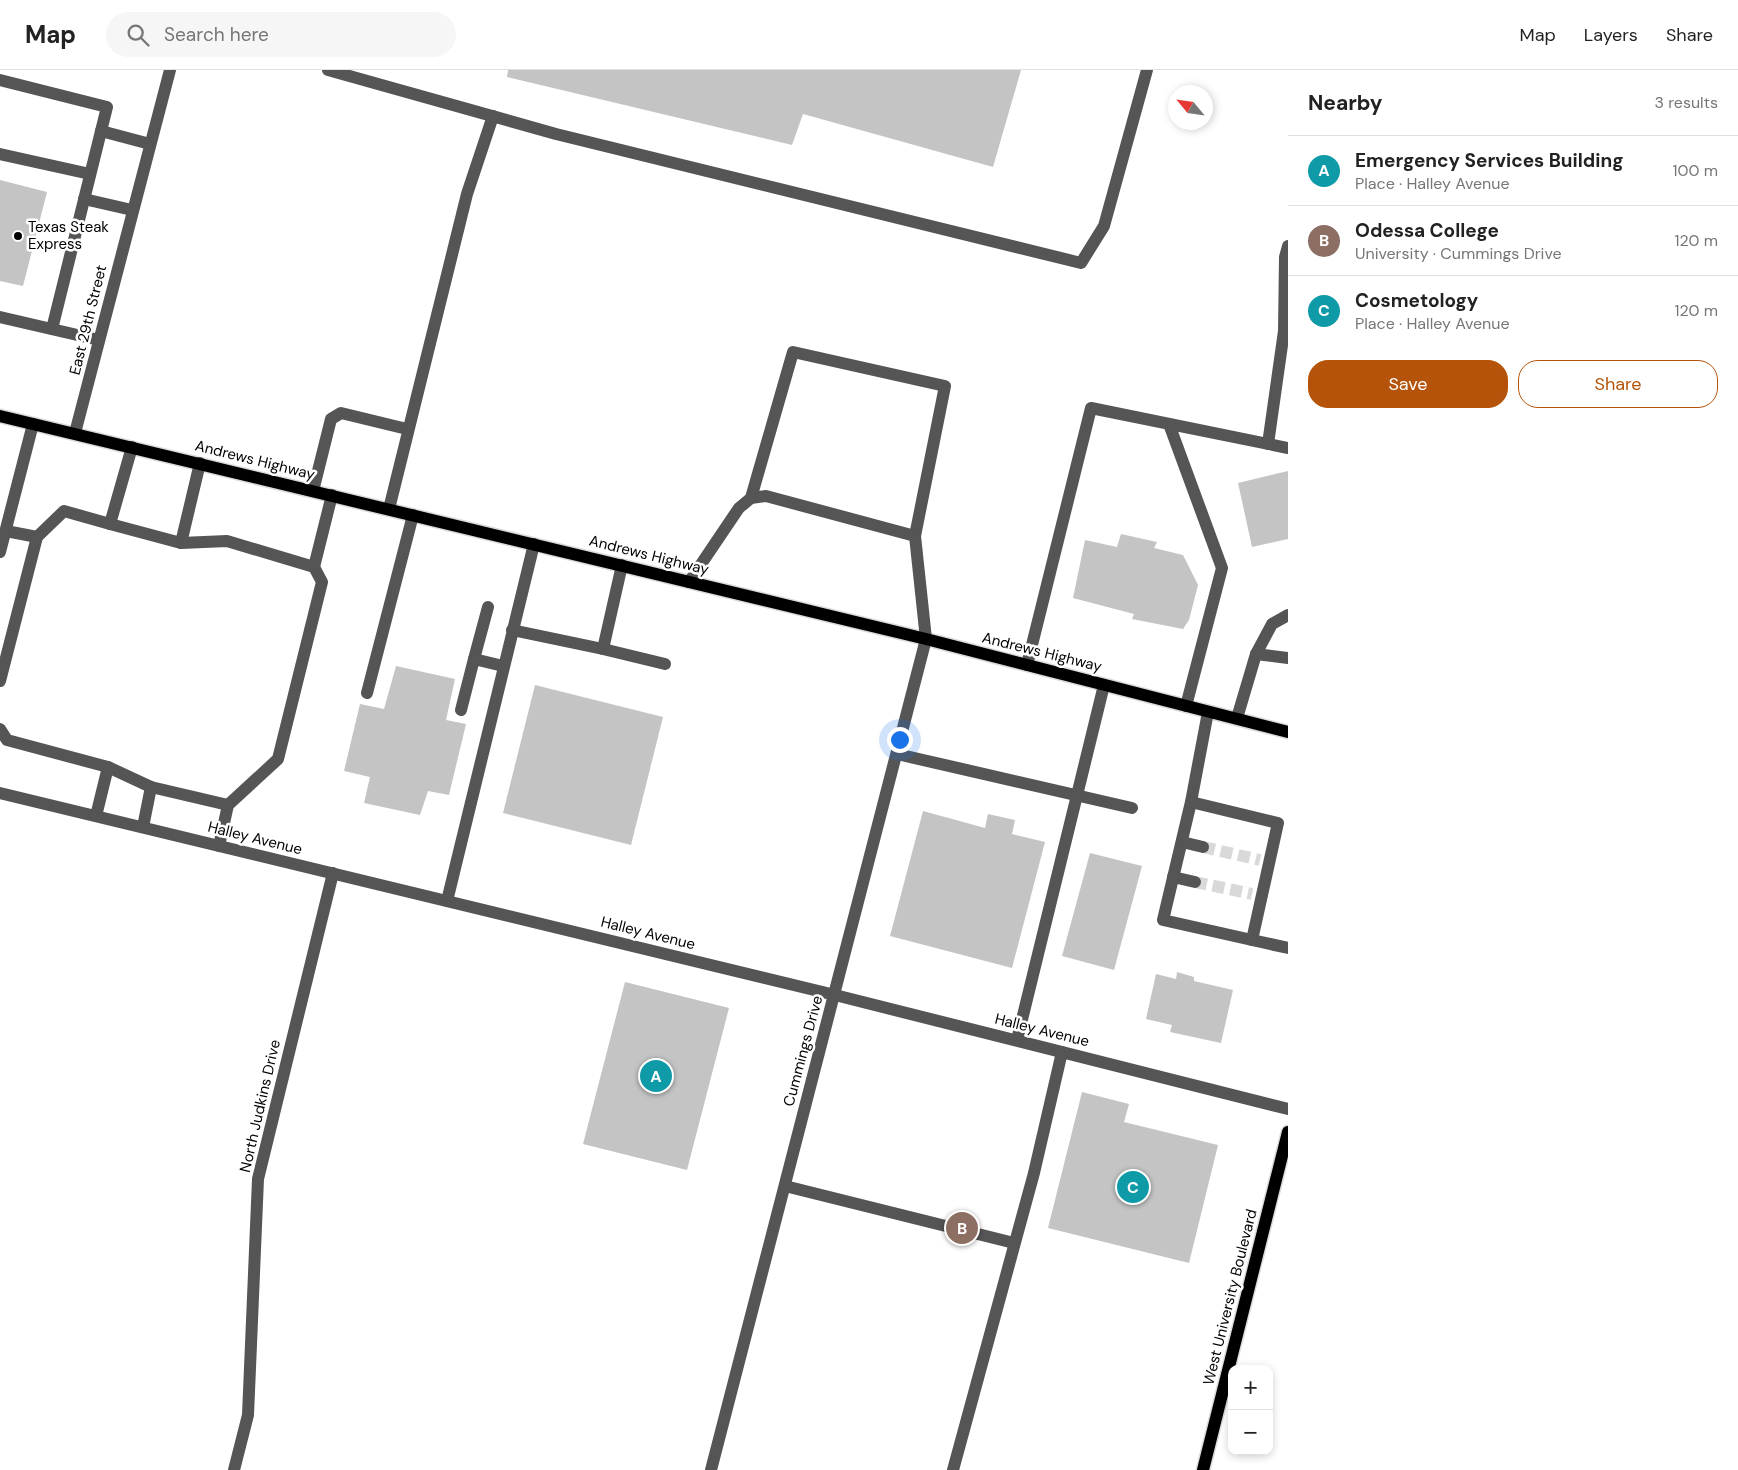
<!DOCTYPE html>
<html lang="en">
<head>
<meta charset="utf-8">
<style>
  :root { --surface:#fff; --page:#f6f6f6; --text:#222; --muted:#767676; --line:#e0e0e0; --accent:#b45309 }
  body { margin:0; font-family:"DM Sans",sans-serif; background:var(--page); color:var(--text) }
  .controls { position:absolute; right:15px; bottom:15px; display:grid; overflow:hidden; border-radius:10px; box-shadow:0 2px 8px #0003 }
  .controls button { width:45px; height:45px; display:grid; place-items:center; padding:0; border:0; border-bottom:1px solid var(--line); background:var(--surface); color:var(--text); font:25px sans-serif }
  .compass { position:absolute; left:1168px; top:15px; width:45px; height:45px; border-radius:50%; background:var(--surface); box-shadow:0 2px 8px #0003; rotate:299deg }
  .you { position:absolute; left:899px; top:669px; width:18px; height:18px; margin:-12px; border:4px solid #fff; border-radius:50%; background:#1a73e8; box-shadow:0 0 0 8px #1a73e833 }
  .badge { display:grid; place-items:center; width:32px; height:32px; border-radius:50%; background:var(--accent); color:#fff; font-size:16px; font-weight:700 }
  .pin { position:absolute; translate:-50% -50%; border:2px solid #fff; box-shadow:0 1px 5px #0006 }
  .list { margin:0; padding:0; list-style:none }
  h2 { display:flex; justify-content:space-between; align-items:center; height:65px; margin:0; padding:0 20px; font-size:21px }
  h2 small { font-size:16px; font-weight:400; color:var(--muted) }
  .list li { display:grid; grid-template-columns:32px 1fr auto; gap:15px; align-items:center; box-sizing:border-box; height:70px; padding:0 20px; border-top:1px solid var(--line) }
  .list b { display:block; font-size:19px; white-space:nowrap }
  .list p { margin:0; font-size:16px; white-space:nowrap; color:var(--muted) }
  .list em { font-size:16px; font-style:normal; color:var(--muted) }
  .actions { display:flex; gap:10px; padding:15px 20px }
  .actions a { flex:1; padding:11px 0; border:1px solid var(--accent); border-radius:20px; text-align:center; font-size:18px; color:var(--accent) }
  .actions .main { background:var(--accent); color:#fff }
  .icon { flex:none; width:28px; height:28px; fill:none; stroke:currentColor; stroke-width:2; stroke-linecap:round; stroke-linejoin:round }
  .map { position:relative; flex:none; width:1288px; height:1400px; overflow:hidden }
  header { display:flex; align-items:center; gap:30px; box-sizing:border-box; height:70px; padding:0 25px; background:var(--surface); border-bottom:1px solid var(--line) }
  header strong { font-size:24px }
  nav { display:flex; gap:28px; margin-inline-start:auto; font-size:18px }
  .search { width:350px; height:45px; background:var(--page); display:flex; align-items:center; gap:12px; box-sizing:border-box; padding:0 18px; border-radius:28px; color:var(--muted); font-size:19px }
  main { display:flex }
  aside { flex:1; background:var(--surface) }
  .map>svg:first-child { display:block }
  .building { fill:#c4c4c4 }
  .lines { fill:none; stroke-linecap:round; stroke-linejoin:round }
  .minor-tunnel { stroke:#d9d9d9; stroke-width:12; stroke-dasharray:12 6; stroke-linecap:butt }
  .major-casing { stroke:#dbdbdb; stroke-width:15 }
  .minor { stroke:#555; stroke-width:12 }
  .major { stroke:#000; stroke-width:12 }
  .poi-dot { fill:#000; stroke:#fff; stroke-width:2 }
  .labels { text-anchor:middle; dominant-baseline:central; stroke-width:5; stroke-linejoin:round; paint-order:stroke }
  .poi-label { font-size:15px; fill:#000; stroke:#fff; text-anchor:start }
  .street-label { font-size:15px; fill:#000; stroke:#fff }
</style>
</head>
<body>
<header>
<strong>Map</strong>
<div class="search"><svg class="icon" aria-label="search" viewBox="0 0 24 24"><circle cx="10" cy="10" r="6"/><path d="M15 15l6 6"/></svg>Search here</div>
<nav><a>Map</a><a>Layers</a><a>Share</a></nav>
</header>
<main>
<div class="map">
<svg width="1288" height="1400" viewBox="0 0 1288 1400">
  <rect width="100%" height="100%" fill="#fff"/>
  <g class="building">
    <path d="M508,0H1021L993,97L803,44L792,75L507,7Z"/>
    <path d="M0,110L47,122L23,216L0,211Z"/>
    <path d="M1288,401V469L1252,477L1238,413Z"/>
    <path d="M1121,464L1157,472L1154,478L1183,485L1198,515L1189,550L1183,559L1132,549L1134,544L1073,528L1085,470L1117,477Z"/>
    <path d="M396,596L455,609L446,650L466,654L449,725L428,721L420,745L364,733L370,707L344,701L360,634L384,639Z"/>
    <path d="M535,615L663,647L631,775L503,743Z"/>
    <path d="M923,741L985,758L988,744L1015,750L1012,764L1045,772L1012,898L890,866Z"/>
    <path d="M1090,783L1142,796L1114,900L1062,886Z"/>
    <path d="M1177,902L1194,907V911L1233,920L1221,973L1170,962L1172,955L1146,949L1156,904L1176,909Z"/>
    <path d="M625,912L729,938L687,1100L583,1074Z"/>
    <path d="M1082,1022L1129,1034L1124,1052L1218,1075L1189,1193L1048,1158Z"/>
  </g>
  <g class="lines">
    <g class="minor-tunnel">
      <path d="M1203,777L1260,790"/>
      <path d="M1195,812L1252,824"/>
    </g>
    <g class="major-casing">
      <g id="major">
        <path d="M0,346L926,569L1288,662"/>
        <path d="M1203,1400L1288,1062"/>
      </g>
    </g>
    <g class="minor">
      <path d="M328,0L556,64L1081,193L1104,156L1147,0"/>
      <path d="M0,10L107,37L52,259"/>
      <path d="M101,61L150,74"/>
      <path d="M0,84L90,104"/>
      <path d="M84,129L132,140"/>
      <path d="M0,247L99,270"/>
      <path d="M1169,354L1222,498L1186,636"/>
      <path d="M75,363L170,0"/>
      <path d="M1268,374L1284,261L1285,187L1288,176"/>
      <path d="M132,377L110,454L181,473L200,393"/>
      <path d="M313,421L331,349L341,343L407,359"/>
      <path d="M751,428L793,282L945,316L915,466"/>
      <path d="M389,439L467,124L493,46"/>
      <path d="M6,461L37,467L64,441L110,454"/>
      <path d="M181,473L227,471L314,497L322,512L278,689L228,735L219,776"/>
      <path d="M0,482L33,354"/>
      <path d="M314,497L332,425"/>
      <path d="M689,512L739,438L751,428L766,426L915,466L926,569L711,1400"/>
      <path d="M488,537L474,589L503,596"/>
      <path d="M512,560L603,579L622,495"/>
      <path d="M603,579L665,594"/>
      <path d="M1256,584L1288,588"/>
      <path d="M1027,595L1091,338L1288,378"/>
      <path d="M0,611L37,467"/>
      <path d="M367,623L413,445"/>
      <path d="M461,640L474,589"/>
      <path d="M1237,648L1256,584L1272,554L1288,545"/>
      <path d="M0,659L7,670L108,697L151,717L143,757"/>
      <path d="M897,684L1132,738"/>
      <path d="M151,717L228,735"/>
      <path d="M0,723L835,925L1288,1039"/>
      <path d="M1191,732L1278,753L1252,870L1163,850Z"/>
      <path d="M1191,732L1208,642"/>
      <path d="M96,746L108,697"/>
      <path d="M1182,772L1203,777"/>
      <path d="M1173,807L1195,812"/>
      <path d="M447,831L534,474"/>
      <path d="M1252,870L1288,878"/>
      <path d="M1017,970L1104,615"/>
      <path d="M785,1116L1014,1173"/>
      <path d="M234,1400L248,1345L258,1109L333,803"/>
      <path d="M953,1400L1034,1103L1062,982"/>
    </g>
    <use href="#major" class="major"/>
  </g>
  <circle class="poi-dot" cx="18" cy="166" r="5"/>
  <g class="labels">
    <g class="poi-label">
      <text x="28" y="157">Texas Steak<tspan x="28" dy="17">Express</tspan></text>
    </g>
    <g class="street-label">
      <text transform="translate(88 250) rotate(-76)">East 29th Street</text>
      <text transform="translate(255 390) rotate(14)">Andrews Highway</text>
      <text transform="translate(649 485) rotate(14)">Andrews Highway</text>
      <text transform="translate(1042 582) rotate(14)">Andrews Highway</text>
      <text transform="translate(255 768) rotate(14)">Halley Avenue</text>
      <text transform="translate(648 863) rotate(14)">Halley Avenue</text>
      <text transform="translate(1042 960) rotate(14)">Halley Avenue</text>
      <text transform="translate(803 981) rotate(-75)">Cummings Drive</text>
      <text transform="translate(260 1036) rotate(-77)">North Judkins Drive</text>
      <text transform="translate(1230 1227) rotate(-76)">West University Boulevard</text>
    </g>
  </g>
</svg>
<div class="controls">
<button>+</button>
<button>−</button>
</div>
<svg class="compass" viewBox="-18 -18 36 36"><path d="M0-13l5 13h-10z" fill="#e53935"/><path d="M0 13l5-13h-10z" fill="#767676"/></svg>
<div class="you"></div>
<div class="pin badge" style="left:656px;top:1006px;background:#0f9aa8">A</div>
<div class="pin badge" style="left:962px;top:1158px;background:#8d6e63">B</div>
<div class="pin badge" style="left:1133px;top:1117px;background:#0f9aa8">C</div>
</div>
<aside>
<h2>Nearby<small>3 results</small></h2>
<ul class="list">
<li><span class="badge" style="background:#0f9aa8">A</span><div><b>Emergency Services Building</b><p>Place · Halley Avenue</p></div><em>100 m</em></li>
<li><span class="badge" style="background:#8d6e63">B</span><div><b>Odessa College</b><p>University · Cummings Drive</p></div><em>120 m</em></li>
<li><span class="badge" style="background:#0f9aa8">C</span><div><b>Cosmetology</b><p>Place · Halley Avenue</p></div><em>120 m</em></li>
</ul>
<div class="actions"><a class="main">Save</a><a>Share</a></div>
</aside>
</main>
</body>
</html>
